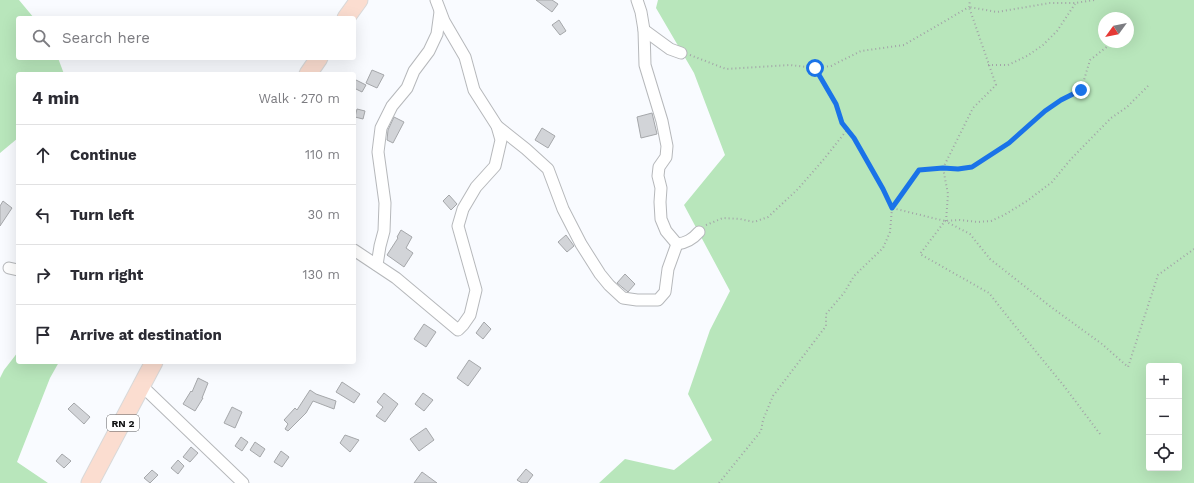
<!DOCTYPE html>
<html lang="en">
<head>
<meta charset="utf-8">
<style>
  :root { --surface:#fff; --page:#f7f7f7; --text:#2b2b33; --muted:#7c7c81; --line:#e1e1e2 }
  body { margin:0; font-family:"Work Sans",sans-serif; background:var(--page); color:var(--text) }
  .controls { position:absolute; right:12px; bottom:12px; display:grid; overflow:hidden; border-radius:4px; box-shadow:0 4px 16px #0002 }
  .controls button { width:36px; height:36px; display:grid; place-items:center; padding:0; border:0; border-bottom:1px solid var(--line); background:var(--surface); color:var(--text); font:20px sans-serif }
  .compass { position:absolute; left:1098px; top:12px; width:36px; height:36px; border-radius:50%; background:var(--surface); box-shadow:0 4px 16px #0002; rotate:237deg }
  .stop { position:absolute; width:12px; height:12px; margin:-9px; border:3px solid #1a73e8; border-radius:50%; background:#fff }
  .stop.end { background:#1a73e8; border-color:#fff; box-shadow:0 1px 4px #0008 }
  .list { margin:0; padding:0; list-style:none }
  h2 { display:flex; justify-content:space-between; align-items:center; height:52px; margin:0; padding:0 16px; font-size:17px }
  h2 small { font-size:13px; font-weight:400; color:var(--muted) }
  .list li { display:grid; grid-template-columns:26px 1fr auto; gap:12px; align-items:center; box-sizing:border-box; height:60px; padding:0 16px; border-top:1px solid var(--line) }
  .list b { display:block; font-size:15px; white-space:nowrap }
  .list em { font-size:13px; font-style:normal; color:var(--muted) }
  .icon { flex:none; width:22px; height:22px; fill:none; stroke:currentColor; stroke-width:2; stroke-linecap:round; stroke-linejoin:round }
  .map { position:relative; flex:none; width:1194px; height:483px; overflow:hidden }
  .search { position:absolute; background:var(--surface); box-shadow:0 4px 16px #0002; left:16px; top:16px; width:340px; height:44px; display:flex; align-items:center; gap:10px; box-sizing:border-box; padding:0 14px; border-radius:4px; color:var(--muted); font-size:15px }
  .panel { position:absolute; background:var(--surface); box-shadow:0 4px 16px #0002; left:16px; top:72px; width:340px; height:292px; border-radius:4px }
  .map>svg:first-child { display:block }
  .green { fill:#b8e6bb; fill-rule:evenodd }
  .building { fill:#d2d4d8; stroke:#a5a7aa }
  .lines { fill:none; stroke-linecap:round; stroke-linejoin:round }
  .minor-casing { stroke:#b6b8bb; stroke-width:13 }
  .primary-casing { stroke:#d9d9d9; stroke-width:19 }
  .path { stroke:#a2a4a7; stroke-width:2; stroke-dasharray:1 3; stroke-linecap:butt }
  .minor { stroke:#fff; stroke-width:11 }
  .primary { stroke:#fbddd0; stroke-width:17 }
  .route { stroke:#1a73e8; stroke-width:5 }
  .labels { text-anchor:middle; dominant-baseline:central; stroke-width:3.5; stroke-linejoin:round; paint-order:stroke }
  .shield { fill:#fff; stroke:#58595a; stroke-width:1 }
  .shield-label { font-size:10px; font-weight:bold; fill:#111213 }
</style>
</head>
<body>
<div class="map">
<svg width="1194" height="483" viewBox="0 0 1194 483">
  <rect width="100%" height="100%" fill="#f9fbff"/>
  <g class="green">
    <path d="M0,0H19L34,18H18V58H58L64,74H18V138L0,153Z"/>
    <path d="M658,0H1194V483H599L625,459L674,470L712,440L688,394L710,330L730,291L684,205L725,155L694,73L656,8ZM1104,18H1128V42H1104ZM1149,366H1179V468H1149Z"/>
    <path d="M18,352V362H59L50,378L17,462L48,483H0V378L4,370Z"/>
  </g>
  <g class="building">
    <path d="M536,0H552L558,4L552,12Z"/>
    <path d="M559,20L566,31L560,35L552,25Z"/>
    <path d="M372,70L384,75L377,88L366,83Z"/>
    <path d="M354,79L366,85L362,92L354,88Z"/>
    <path d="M357,109L365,111L363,119L355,117Z"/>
    <path d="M652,113L657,134L641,138L637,117Z"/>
    <path d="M394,117L404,122L393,143L387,140L388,130Z"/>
    <path d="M542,128L555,136L548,148L535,140Z"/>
    <path d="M449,195L457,204L451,210L443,201Z"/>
    <path d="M3,201L12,208L0,226V206Z"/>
    <path d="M401,230L412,237L406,248L413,253L404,267L387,255L398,238L397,237Z"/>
    <path d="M566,235L574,246L567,252L558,242Z"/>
    <path d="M625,274L635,284L628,292L617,283Z"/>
    <path d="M484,322L491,329L483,339L476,333Z"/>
    <path d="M424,324L436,332L426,347L414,339Z"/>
    <path d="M469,360L481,368L468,386L457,378Z"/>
    <path d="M198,378L208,383L202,398H203L195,411L183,404L191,391L192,392Z"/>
    <path d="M342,382L360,394L354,403L336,392Z"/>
    <path d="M310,390L316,394L336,401L334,409L313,401L306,413L288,431L285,429L288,424L284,420L295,408L297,410Z"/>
    <path d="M384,393L398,404L385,422L376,416L383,407L377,402Z"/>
    <path d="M423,393L433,400L424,411L415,404Z"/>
    <path d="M74,403L90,417L84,424L68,409Z"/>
    <path d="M232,407L242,412L235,428L224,423Z"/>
    <path d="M426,428L434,440L419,451L410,439Z"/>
    <path d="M345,435L359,440L350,452L340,443Z"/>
    <path d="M241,437L248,442L242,451L235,446Z"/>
    <path d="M255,442L265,449L260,457L250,450Z"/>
    <path d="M191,447L198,453L190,462L183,457Z"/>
    <path d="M281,451L289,457L282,467L274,462Z"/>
    <path d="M62,454L71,461L64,468L56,461Z"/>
    <path d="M178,460L184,466L178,474L171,468Z"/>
    <path d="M526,469L533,475L527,483H522L517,480Z"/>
    <path d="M152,470L158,475L150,483L144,478Z"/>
    <path d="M422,472L437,483H414Z"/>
  </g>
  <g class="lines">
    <g class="minor-casing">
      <g id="minor">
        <path d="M637,0L641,12L644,30L645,65L662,121L667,146L666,157L659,167L658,176L661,188L660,202L661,219L666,231L677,244"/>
        <path d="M644,30L670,49L681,53"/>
        <path d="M497,126L526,149L548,169L563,209L581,244L600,274L609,285L623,298L637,300H658L665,292L668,269L677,244"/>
        <path d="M677,244C686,243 692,240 699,232"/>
        <path d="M354,250L396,278L458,330L463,325L470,315L476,290L458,226L463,209L476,187L495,166L501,140L497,126L474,90L465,57L444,21L436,0"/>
        <path d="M377,265L380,246L384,231L385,203L378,152L381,128L392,106L407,88L414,71L429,51L437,34L440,12"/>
        <path d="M9,268L18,270"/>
        <path d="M142,386L243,483"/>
      </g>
    </g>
    <g class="primary-casing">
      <g id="primary">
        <path d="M346,18L359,0"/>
        <path d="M308,74L319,58"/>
        <path d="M90,483L154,362"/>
      </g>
    </g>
    <g class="path">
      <path d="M1094,0L1075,3H1050L997,12L969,7L996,85L973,108L943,168L919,170L892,208L945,221L960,220L978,222L991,221L1004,215L1027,201L1052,182L1071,159L1111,118L1127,107L1150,84"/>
      <path d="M690,55L726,69L790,65L815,68L831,66L861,51L904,45L969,7L970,0"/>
      <path d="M988,65H1008L1027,56L1043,45L1057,31L1075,4"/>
      <path d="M946,221L948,194L943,168L958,169L972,167L1009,143L1045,111L1061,100L1081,90L1090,60L1113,42"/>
      <path d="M706,225L723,218L740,219L754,222L768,217L798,189L824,159L847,130"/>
      <path d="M1100,434L1064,386L1011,321L989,293L920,254L945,221L970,234L990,259L1051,307L1102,344L1128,367L1158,275L1194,249"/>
      <path d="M719,483L761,431L763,420L773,396L826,326V314L844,293L854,276L883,248L890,232L892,208L883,189L854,139L842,123L835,104L815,68"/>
    </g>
    <use href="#minor" class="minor"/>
    <use href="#primary" class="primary"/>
  </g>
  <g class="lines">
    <path class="route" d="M815,68L836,104L842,123L854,138L883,189L892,208L919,170L943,168L958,169L972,167L1009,143L1045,111L1061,100L1081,90"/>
  </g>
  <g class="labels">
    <rect class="shield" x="107" y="415" width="32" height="16" rx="3"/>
    <g class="shield-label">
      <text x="123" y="423">RN 2</text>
    </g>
  </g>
</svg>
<div class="controls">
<button>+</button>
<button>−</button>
<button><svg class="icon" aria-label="locate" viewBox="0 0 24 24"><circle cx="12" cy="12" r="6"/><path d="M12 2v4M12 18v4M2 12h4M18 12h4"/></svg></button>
</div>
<svg class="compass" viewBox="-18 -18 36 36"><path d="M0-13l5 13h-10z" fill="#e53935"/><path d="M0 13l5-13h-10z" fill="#7c7c81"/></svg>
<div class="stop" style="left:815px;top:68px"></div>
<div class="stop end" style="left:1081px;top:90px"></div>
<div class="search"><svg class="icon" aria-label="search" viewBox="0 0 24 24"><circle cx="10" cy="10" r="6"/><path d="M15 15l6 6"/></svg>Search here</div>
<section class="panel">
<h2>4 min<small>Walk · 270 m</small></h2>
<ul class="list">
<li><svg class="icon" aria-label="ahead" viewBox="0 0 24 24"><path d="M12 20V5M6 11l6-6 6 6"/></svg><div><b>Continue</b></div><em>110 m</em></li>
<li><svg class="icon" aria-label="left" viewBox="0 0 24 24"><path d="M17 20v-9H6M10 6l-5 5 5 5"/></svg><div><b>Turn left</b></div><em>30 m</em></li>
<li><svg class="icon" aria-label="right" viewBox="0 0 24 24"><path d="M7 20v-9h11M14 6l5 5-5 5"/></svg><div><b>Turn right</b></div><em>130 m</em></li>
<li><svg class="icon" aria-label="arrive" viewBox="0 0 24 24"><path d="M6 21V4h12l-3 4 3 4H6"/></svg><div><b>Arrive at destination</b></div></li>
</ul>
</section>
</div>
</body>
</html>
